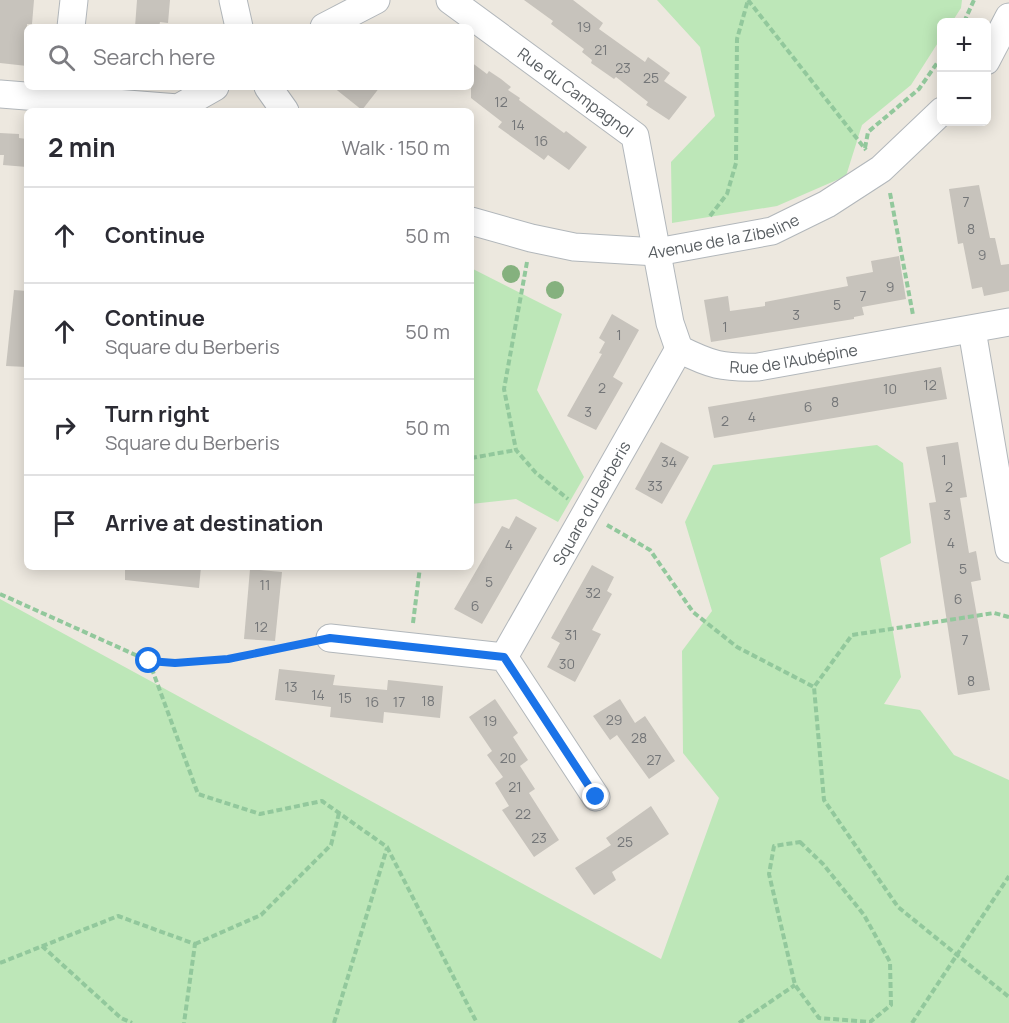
<!DOCTYPE html>
<html lang="en">
<head>
<meta charset="utf-8">
<style>
  :root { --surface:#fff; --page:#f2f2f3; --text:#2b2b33; --muted:#7c7c81; --line:#e1e1e2 }
  body { margin:0; font-family:Manrope,sans-serif; background:var(--page); color:var(--text) }
  .controls { position:absolute; right:18px; top:18px; display:grid; overflow:hidden; border-radius:9px; box-shadow:0 3px 15px #0003 }
  .controls button { width:54px; height:54px; display:grid; place-items:center; padding:0; border:0; border-bottom:2px solid var(--line); background:var(--surface); color:var(--text); font:30px sans-serif }
  .stop { position:absolute; width:18px; height:18px; margin:-14px; border:4px solid #1a73e8; border-radius:50%; background:#fff }
  .stop.end { background:#1a73e8; border-color:#fff; box-shadow:0 2px 6px #0008 }
  .list { margin:0; padding:0; list-style:none }
  h2 { display:flex; justify-content:space-between; align-items:center; height:78px; margin:0; padding:0 24px; font-size:26px }
  h2 small { font-size:20px; font-weight:400; color:var(--muted) }
  .list li { display:grid; grid-template-columns:39px 1fr auto; gap:18px; align-items:center; box-sizing:border-box; height:96px; padding:0 24px; border-top:2px solid var(--line) }
  .list b { display:block; font-size:22px; white-space:nowrap }
  .list p { margin:0; font-size:20px; white-space:nowrap; color:var(--muted) }
  .list em { font-size:20px; font-style:normal; color:var(--muted) }
  .icon { flex:none; width:33px; height:33px; fill:none; stroke:currentColor; stroke-width:2; stroke-linecap:round; stroke-linejoin:round }
  .map { position:relative; flex:none; width:1009px; height:1023px; overflow:hidden }
  .search { position:absolute; background:var(--surface); box-shadow:0 3px 15px #0003; left:24px; top:24px; width:450px; height:66px; display:flex; align-items:center; gap:15px; box-sizing:border-box; padding:0 21px; border-radius:9px; color:var(--muted); font-size:22px }
  .panel { position:absolute; background:var(--surface); box-shadow:0 3px 15px #0003; left:24px; top:108px; width:450px; height:462px; border-radius:9px }
  .map>svg:first-child { display:block }
  .green { fill:#bde7b8 }
  .building { fill:#c7c3bc }
  .lines { fill:none; stroke-linecap:round; stroke-linejoin:round }
  .minor-casing { stroke:#b2b7bb; stroke-width:29 }
  .path { stroke:#92c89c; stroke-width:4; stroke-dasharray:6 3; stroke-linecap:butt }
  .minor { stroke:#fff; stroke-width:27 }
  .tree { fill:#85b17e }
  .route { stroke:#1a73e8; stroke-width:8 }
  .labels { text-anchor:middle; dominant-baseline:central; stroke-width:4.5; stroke-linejoin:round; paint-order:stroke }
  .number-label { font-size:14px; fill:#747678 }
  .street-label { font-size:16px; fill:#585d61; stroke:#fff }
</style>
</head>
<body>
<div class="map">
<svg width="1009" height="1023" viewBox="0 0 1009 1023">
  <rect width="100%" height="100%" fill="#ede8df"/>
  <g class="green">
    <path d="M657,0H962L961,8L952,22H942L941,38L911,85L862,125L846,176L777,206L672,223L671,162L715,116L700,47Z"/>
    <path d="M471,268L562,314L537,390L584,477L558,522L516,499L471,504Z"/>
    <path d="M877,445L903,463L911,543L880,558L901,677L884,704L920,710L954,755L1009,780V1023H0V599L661,959L719,798L683,753L682,651L712,611L685,522L713,465Z"/>
  </g>
  <g class="building">
    <path d="M0,0H34L32,24H27V66L0,63Z"/>
    <path d="M137,0H170L168,23L160,22L159,27H135Z"/>
    <path d="M524,0H573L603,23L599,29L645,62L648,57L670,73L664,81L687,97L669,120L646,105L648,102L616,77L614,79L591,63L592,60L582,52L584,49L551,24L553,21Z"/>
    <path d="M471,62L487,74L489,71L501,79L511,87L508,90L520,98L519,100L564,133L566,131L587,147L569,170L548,155L544,160L498,127L502,122L471,98Z"/>
    <path d="M333,87H380L362,110Z"/>
    <path d="M0,133L19,134V138L27,139V167L3,165L4,155H0Z"/>
    <path d="M979,185L990,238H995L1001,265L1009,264V291L984,296L982,287L972,289L963,243L958,244L949,189Z"/>
    <path d="M899,256L906,299L862,307L864,315L854,317V319L711,342L704,300L728,296L730,311L765,306V302L848,286L846,277L873,272L871,261Z"/>
    <path d="M14,290L27,291V367L6,366Z"/>
    <path d="M612,314L639,330L613,377L623,383L596,430L567,416L602,354L599,353L605,342L599,338Z"/>
    <path d="M941,367L947,399L714,438L708,407Z"/>
    <path d="M661,442L689,457L662,504L635,489Z"/>
    <path d="M958,442L967,497L960,498L969,553L976,551L981,580L971,582L990,690L958,695L929,503L936,502L926,447Z"/>
    <path d="M516,516L537,528L482,624L454,609L502,526L509,529Z"/>
    <path d="M592,565L614,577L607,591L612,594L592,630L601,634L575,682L547,667L560,643L551,638Z"/>
    <path d="M125,567H201L199,588L125,580Z"/>
    <path d="M250,569L282,572L275,641L244,639Z"/>
    <path d="M279,669L335,675L333,685L387,690L388,680L443,686L440,718L384,712L383,723L330,717L331,707L275,700Z"/>
    <path d="M495,699L518,733L513,737L528,760L520,766L535,789L529,793L559,840L534,857L502,810L509,806L495,783L503,777L487,755L492,751L469,717Z"/>
    <path d="M620,699L635,723L645,716L675,761L649,779L617,735L610,740L593,716Z"/>
    <path d="M651,806L669,834L612,872L616,880L594,895L575,868L611,845L606,838Z"/>
  </g>
  <g class="lines">
    <g class="minor-casing">
      <g id="minor">
        <path d="M233,0L239,27"/>
        <path id="s1" d="M450,0L635,136L670,323L679,349C711,365 722,368 758,367L1009,322"/>
        <path d="M71,27L74,0"/>
        <path d="M324,27L376,0"/>
        <path d="M986,61L1009,17"/>
        <path d="M268,87L285,111"/>
        <path d="M0,94L178,108L215,87"/>
        <path id="s2" d="M471,221L531,238L574,247L657,252L772,231L827,204L881,169L942,111"/>
        <path d="M972,330L1009,549"/>
        <path d="M330,638L504,657L596,797"/>
        <path id="s3" d="M504,657L679,349"/>
      </g>
    </g>
    <g class="path">
      <path d="M748,0L866,150"/>
      <path d="M964,22L974,0"/>
      <path d="M865,148L868,132L919,89L942,56"/>
      <path d="M890,193L913,315"/>
      <path d="M710,216L727,194L736,163L737,39L748,0"/>
      <path d="M527,262L504,389L516,450L536,473L568,499"/>
      <path d="M471,458L516,450"/>
      <path d="M607,525L650,550L693,612L737,647L814,687"/>
      <path d="M0,594L149,661L198,794L260,814L322,801L387,847L477,1023"/>
      <path d="M1009,617L994,613L852,635L814,687L824,800L898,907L1009,997"/>
      <path d="M413,623L420,567"/>
      <path d="M149,661C203,665 255,654 308,643"/>
      <path d="M800,842L823,864L864,915L890,962L891,1005L870,1022L819,1018L795,985L769,874L774,846Z"/>
      <path d="M195,944L261,915L331,845L339,813"/>
      <path d="M42,946L121,1018L132,1023"/>
      <path d="M0,963L118,916L195,944L184,1023"/>
      <path d="M334,1023L387,848"/>
      <path d="M739,1023L795,985"/>
      <path d="M912,1023L1009,876"/>
    </g>
    <use href="#minor" class="minor"/>
  </g>
  <g class="tree">
    <circle cx="511" cy="274" r="9"/>
    <circle cx="555" cy="290" r="9"/>
  </g>
  <g class="lines">
    <path class="route" d="M149,661L175,663L228,659L330,638L504,657L596,797"/>
  </g>
  <g class="labels">
    <g class="number-label">
      <text x="584" y="26">19</text>
      <text x="601" y="49">21</text>
      <text x="623" y="67">23</text>
      <text x="651" y="77">25</text>
      <text x="501" y="101">12</text>
      <text x="518" y="124">14</text>
      <text x="541" y="140">16</text>
      <text x="966" y="201">7</text>
      <text x="971" y="228">8</text>
      <text x="982" y="254">9</text>
      <text x="890" y="286">9</text>
      <text x="863" y="295">7</text>
      <text x="837" y="304">5</text>
      <text x="796" y="314">3</text>
      <text x="725" y="326">1</text>
      <text x="619" y="334">1</text>
      <text x="930" y="384">12</text>
      <text x="602" y="387">2</text>
      <text x="890" y="388">10</text>
      <text x="835" y="401">8</text>
      <text x="808" y="406">6</text>
      <text x="588" y="411">3</text>
      <text x="752" y="416">4</text>
      <text x="725" y="420">2</text>
      <text x="944" y="459">1</text>
      <text x="669" y="461">34</text>
      <text x="655" y="485">33</text>
      <text x="949" y="486">2</text>
      <text x="947" y="514">3</text>
      <text x="951" y="542">4</text>
      <text x="509" y="544">4</text>
      <text x="963" y="568">5</text>
      <text x="489" y="581">5</text>
      <text x="265" y="584">11</text>
      <text x="593" y="592">32</text>
      <text x="958" y="598">6</text>
      <text x="475" y="605">6</text>
      <text x="261" y="626">12</text>
      <text x="571" y="634">31</text>
      <text x="965" y="639">7</text>
      <text x="567" y="663">30</text>
      <text x="971" y="680">8</text>
      <text x="291" y="686">13</text>
      <text x="318" y="694">14</text>
      <text x="345" y="697">15</text>
      <text x="428" y="700">18</text>
      <text x="372" y="701">16</text>
      <text x="399" y="701">17</text>
      <text x="614" y="719">29</text>
      <text x="490" y="720">19</text>
      <text x="639" y="737">28</text>
      <text x="508" y="757">20</text>
      <text x="654" y="759">27</text>
      <text x="515" y="786">21</text>
      <text x="523" y="813">22</text>
      <text x="539" y="837">23</text>
      <text x="625" y="841">25</text>
    </g>
    <g class="street-label">
      <text stroke="none"><textPath href="#s1" startOffset="156">Rue du Campagnol</textPath></text>
      <text stroke="none"><textPath href="#s2" startOffset="258">Avenue de la Zibeline</textPath></text>
      <text stroke="none"><textPath href="#s1" startOffset="566">Rue de l'Aubépine</textPath></text>
      <text stroke="none"><textPath href="#s3" startOffset="177">Square du Berberis</textPath></text>
    </g>
  </g>
</svg>
<div class="controls">
<button>+</button>
<button>−</button>
</div>
<div class="stop" style="left:149px;top:661px"></div>
<div class="stop end" style="left:596px;top:797px"></div>
<div class="search"><svg class="icon" aria-label="search" viewBox="0 0 24 24"><circle cx="10" cy="10" r="6"/><path d="M15 15l6 6"/></svg>Search here</div>
<section class="panel">
<h2>2 min<small>Walk · 150 m</small></h2>
<ul class="list">
<li><svg class="icon" aria-label="ahead" viewBox="0 0 24 24"><path d="M12 20V5M6 11l6-6 6 6"/></svg><div><b>Continue</b></div><em>50 m</em></li>
<li><svg class="icon" aria-label="ahead" viewBox="0 0 24 24"><path d="M12 20V5M6 11l6-6 6 6"/></svg><div><b>Continue</b><p>Square du Berberis</p></div><em>50 m</em></li>
<li><svg class="icon" aria-label="right" viewBox="0 0 24 24"><path d="M7 20v-9h11M14 6l5 5-5 5"/></svg><div><b>Turn right</b><p>Square du Berberis</p></div><em>50 m</em></li>
<li><svg class="icon" aria-label="arrive" viewBox="0 0 24 24"><path d="M6 21V4h12l-3 4 3 4H6"/></svg><div><b>Arrive at destination</b></div></li>
</ul>
</section>
</div>
</body>
</html>
